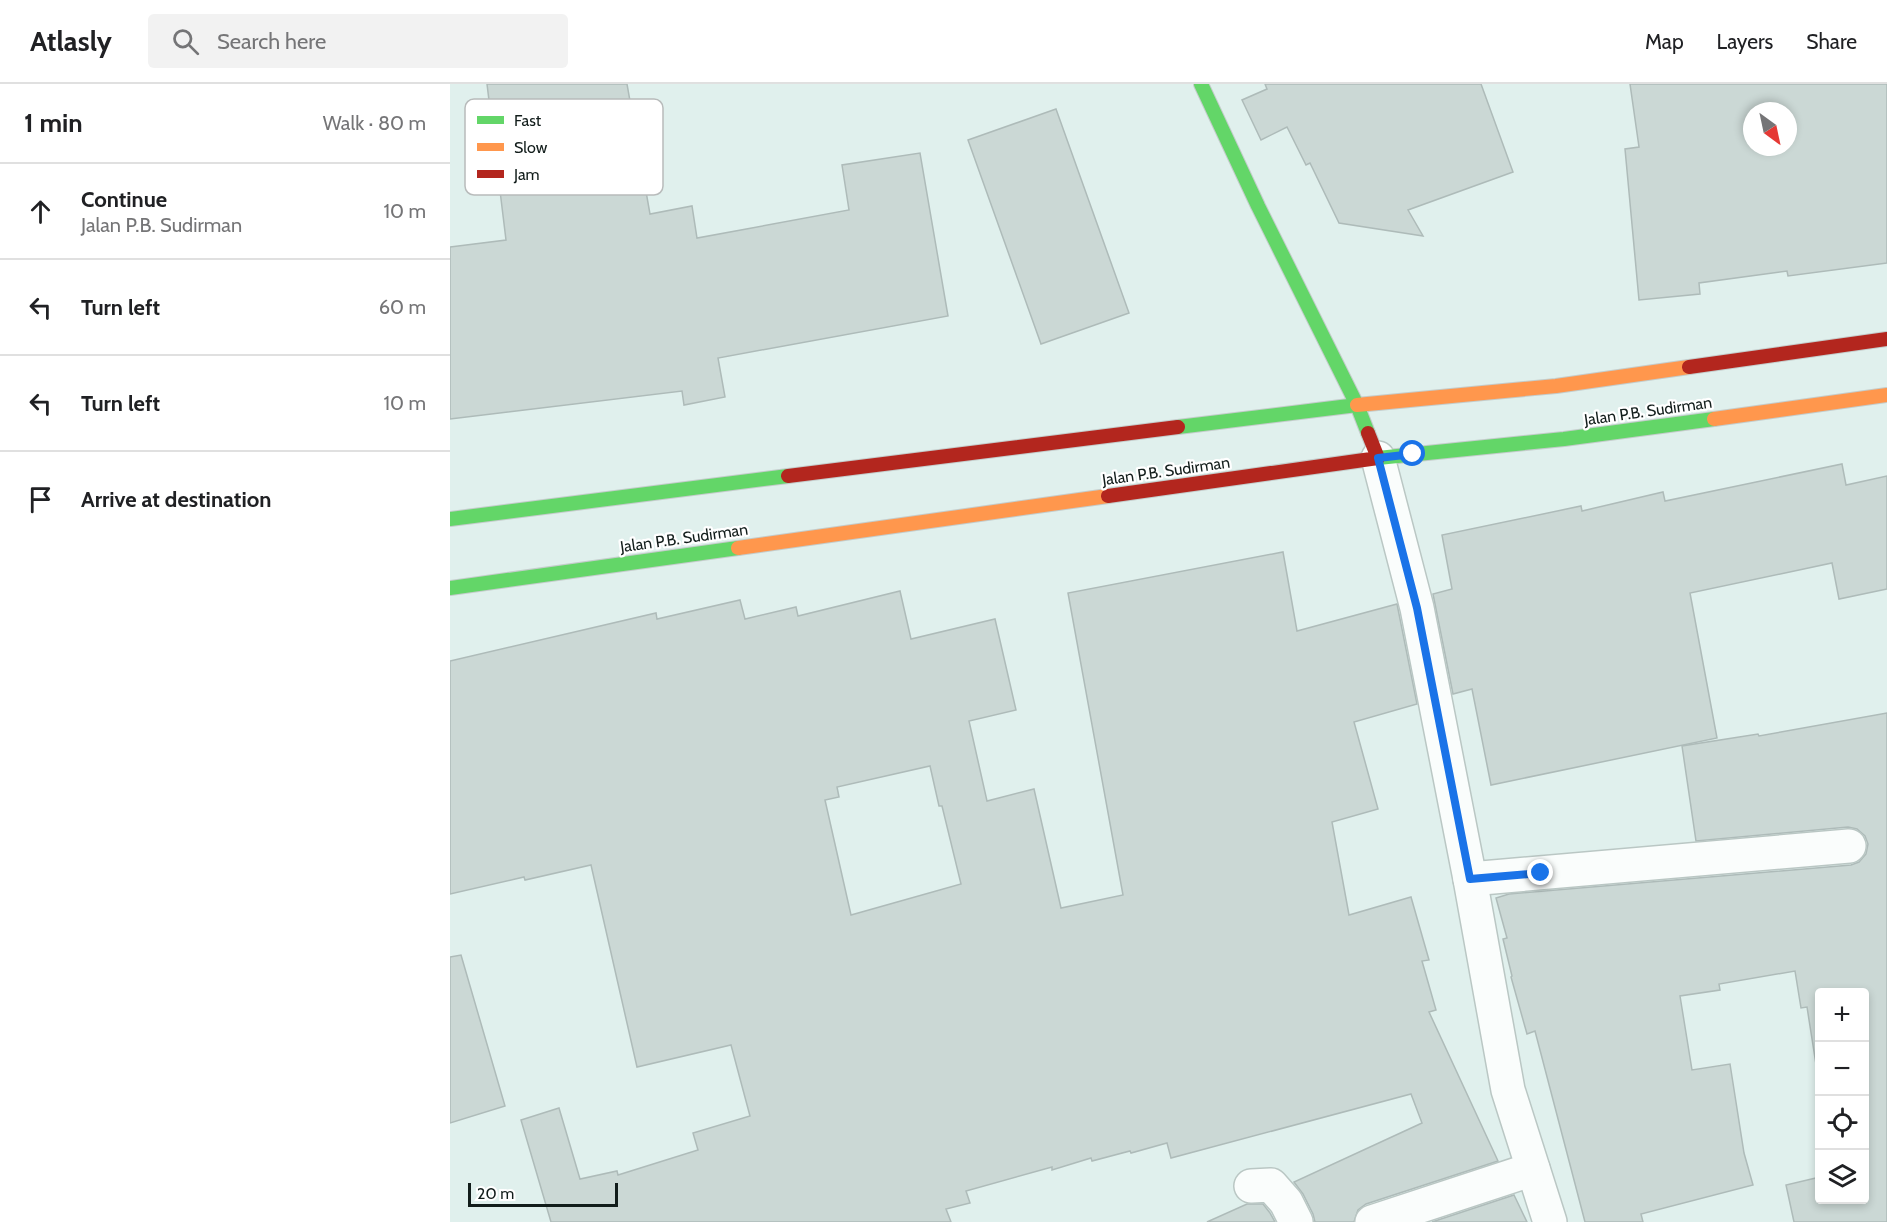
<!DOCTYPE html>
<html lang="en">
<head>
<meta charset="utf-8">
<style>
  :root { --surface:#fff; --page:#f2f2f2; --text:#202124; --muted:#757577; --line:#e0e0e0 }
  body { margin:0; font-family:Cabin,sans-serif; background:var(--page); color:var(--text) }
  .controls { position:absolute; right:18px; bottom:18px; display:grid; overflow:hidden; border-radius:6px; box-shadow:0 3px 9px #0003 }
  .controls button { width:54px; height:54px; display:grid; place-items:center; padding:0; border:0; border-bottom:2px solid var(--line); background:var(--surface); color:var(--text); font:30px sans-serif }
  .compass { position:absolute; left:1293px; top:18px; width:54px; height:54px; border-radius:50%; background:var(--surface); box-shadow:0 3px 9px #0003; rotate:147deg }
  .scale { position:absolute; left:18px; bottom:15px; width:150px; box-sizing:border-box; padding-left:6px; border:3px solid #121d1b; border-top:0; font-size:16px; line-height:21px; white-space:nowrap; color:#121d1b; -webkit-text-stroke:4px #fff; paint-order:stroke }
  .stop { position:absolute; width:18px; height:18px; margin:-14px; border:4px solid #1a73e8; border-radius:50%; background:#fff }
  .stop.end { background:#1a73e8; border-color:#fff; box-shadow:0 2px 6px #0008 }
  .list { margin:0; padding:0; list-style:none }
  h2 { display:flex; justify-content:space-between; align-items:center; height:78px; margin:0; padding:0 24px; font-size:26px }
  h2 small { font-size:20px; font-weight:400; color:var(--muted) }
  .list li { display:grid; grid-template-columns:39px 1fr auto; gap:18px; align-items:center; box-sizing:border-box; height:96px; padding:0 24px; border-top:2px solid var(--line) }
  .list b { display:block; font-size:22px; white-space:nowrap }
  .list p { margin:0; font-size:20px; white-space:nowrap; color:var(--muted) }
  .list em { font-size:20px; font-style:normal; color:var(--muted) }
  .icon { flex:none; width:33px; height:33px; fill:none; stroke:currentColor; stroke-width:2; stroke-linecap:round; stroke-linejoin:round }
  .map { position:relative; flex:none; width:1437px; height:1138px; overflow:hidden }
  header { display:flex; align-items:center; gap:36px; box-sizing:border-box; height:84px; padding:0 30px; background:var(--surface); border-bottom:2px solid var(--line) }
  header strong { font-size:28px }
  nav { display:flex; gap:33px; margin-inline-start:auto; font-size:21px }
  .search { width:420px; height:54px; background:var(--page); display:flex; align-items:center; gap:15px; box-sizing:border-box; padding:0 21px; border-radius:6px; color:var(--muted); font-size:22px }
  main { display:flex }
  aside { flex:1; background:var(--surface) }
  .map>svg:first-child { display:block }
  .building { fill:#cbd8d5; stroke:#aebbb9; stroke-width:1.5; fill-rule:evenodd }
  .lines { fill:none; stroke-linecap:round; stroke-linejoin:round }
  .street-casing { stroke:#bac7c4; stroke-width:36 }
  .fast-casing { stroke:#c4cccb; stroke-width:16 }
  .slow-casing { stroke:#c4cccb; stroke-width:16 }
  .jam-casing { stroke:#c4cccb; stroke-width:16 }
  .street { stroke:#fafdfc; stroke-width:33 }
  .fast { stroke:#63d668; stroke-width:14 }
  .slow { stroke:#ff974d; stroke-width:14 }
  .jam { stroke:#b3261e; stroke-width:14 }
  .route { stroke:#1a73e8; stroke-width:8 }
  .labels { text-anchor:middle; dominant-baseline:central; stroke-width:4.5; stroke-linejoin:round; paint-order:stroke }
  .street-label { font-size:16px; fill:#121d1b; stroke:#fff }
  .key { fill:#fff; stroke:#b8bbbb; stroke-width:1.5 }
  .key-label { font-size:16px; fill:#121d1b }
</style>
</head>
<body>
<header>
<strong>Atlasly</strong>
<div class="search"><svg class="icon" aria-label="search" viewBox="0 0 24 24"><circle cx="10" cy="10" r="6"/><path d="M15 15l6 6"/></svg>Search here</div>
<nav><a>Map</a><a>Layers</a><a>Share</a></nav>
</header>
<main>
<aside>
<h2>1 min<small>Walk · 80 m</small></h2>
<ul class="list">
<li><svg class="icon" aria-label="ahead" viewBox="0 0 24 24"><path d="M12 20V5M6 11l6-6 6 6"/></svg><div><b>Continue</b><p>Jalan P.B. Sudirman</p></div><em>10 m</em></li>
<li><svg class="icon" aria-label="left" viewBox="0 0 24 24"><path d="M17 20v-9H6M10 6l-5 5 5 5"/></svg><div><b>Turn left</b></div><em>60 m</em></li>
<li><svg class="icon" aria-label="left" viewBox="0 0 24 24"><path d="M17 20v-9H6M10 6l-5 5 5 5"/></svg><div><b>Turn left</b></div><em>10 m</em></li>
<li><svg class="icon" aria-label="arrive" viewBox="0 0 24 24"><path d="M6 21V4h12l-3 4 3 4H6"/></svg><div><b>Arrive at destination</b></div></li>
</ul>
</aside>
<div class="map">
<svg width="1437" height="1138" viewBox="0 0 1437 1138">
  <rect width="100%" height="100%" fill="#e0f0ed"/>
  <g class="building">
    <path d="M37,0H177L200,130L242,122L247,154L399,126L392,81L470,69L498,232L268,274L275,313L234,321L232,307L0,335V163L56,156Z"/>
    <path d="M815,0H1031L1063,88L958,126L973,152L889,139L860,79L856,81L837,43L811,56L792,16L817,5Z"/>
    <path d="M1180,0H1437V179L1338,192L1337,187L1249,199L1250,210L1189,216L1175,65L1189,63ZM1302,27H1338V63H1302Z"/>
    <path d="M606,25L679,229L591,260L518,56Z"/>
    <path d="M1392,380L1396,401L1437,392V505L1389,515L1382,479L1240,509L1267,654L1041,701L1022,605L1003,610L983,510L1002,505L992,451L1131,422L1132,427L1213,408L1215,417Z"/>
    <path d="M833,468L847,547L947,520L967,620L904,638L928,725L882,738L899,831L961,813L979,876L972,877L986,926L979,928L1048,1077L916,1120L908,1126L904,1138H865L863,1130L853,1110L844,1098L972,1039L961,1010L721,1074L717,1059L681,1069L680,1067L642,1077L641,1074L602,1086V1083L516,1107L520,1119L496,1125L501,1138H101L71,1036L109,1024L130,1095L167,1087L168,1091L248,1066L243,1049L300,1032L281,961L187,983L141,781L75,796L74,793L0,810V577L206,529L207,535L290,516L295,535L346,523L348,532L450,507L461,555L545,535L566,626L519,637L537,717L584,705L611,824L673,811L618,509ZM480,682L489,722H492L511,800L401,831L375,716L389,713L387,703Z"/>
    <path d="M1437,629V1138H1344L1336,1101L1370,1093V1116H1414V909H1370V1006L1357,923L1351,924L1345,887L1269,900L1270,906L1230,912L1242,986L1280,980L1294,1069L1303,1101L1191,1130L1193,1138H1135L1085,947L1077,950L1061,893L1062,892L1053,855L1057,854L1046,814L1059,810L1401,781L1409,778L1416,770L1418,760L1415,752L1407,745L1398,743L1246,757L1232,662L1308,650L1309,652Z"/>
    <path d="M11,871L55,1022L0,1039V873Z"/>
    <path d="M1064,1111L1077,1138H982Z"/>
    <path d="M797,1120H813L820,1129L825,1138H757Z"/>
  </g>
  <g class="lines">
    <g class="street-casing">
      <g id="street">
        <path d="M928,374L967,524L1020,795L1058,1006L1100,1138"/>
        <path d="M1020,795L1399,762"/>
        <path d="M801,1102L821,1101L836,1118L846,1138"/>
        <path d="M922,1138L1083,1085"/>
      </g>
    </g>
    <g class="fast-casing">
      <g id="fast">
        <path d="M751,0L808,122L907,321L918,349"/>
        <path d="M728,343L907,321"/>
        <path d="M928,374L1114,355L1264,335"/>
        <path d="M0,435L338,392"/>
        <path d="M0,504L288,464"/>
      </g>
    </g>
    <g class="slow-casing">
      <g id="slow">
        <path d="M907,321L1106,302L1239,283"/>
        <path d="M1264,335L1437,311"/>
        <path d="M288,464L658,412"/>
      </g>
    </g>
    <g class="jam-casing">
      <g id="jam">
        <path d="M1239,283L1437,255"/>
        <path d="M338,392L728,343"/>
        <path d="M658,412L928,374L918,349"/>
      </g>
    </g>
    <use href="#street" class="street"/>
    <use href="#fast" class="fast"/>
    <use href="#slow" class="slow"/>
    <use href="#jam" class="jam"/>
  </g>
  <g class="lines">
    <path class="route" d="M963,370L928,374L967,524L1020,795L1091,789"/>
  </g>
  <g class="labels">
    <g class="street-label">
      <text transform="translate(1198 327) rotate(-8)">Jalan P.B. Sudirman</text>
      <text transform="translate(716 387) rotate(-8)">Jalan P.B. Sudirman</text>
      <text transform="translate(234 454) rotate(-8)">Jalan P.B. Sudirman</text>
    </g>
  </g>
  <rect x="15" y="15" width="198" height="96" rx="9" class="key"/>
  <rect x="27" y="32" width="27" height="8" fill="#63d668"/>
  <rect x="27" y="59" width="27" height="8" fill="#ff974d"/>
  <rect x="27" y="86" width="27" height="8" fill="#b3261e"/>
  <g class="key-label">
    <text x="64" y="42">Fast</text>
    <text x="64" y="69">Slow</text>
    <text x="64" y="96">Jam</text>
  </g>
</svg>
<div class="controls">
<button>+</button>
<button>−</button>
<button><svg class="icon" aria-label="locate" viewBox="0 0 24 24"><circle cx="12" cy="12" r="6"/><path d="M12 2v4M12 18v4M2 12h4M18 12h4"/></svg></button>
<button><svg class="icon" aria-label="layers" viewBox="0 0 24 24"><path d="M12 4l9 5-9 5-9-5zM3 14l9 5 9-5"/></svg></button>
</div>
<svg class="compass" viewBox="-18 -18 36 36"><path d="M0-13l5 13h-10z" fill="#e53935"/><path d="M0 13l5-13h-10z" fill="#757577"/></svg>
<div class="scale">20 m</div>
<div class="stop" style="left:963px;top:370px"></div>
<div class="stop end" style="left:1091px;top:789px"></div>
</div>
</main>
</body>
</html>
